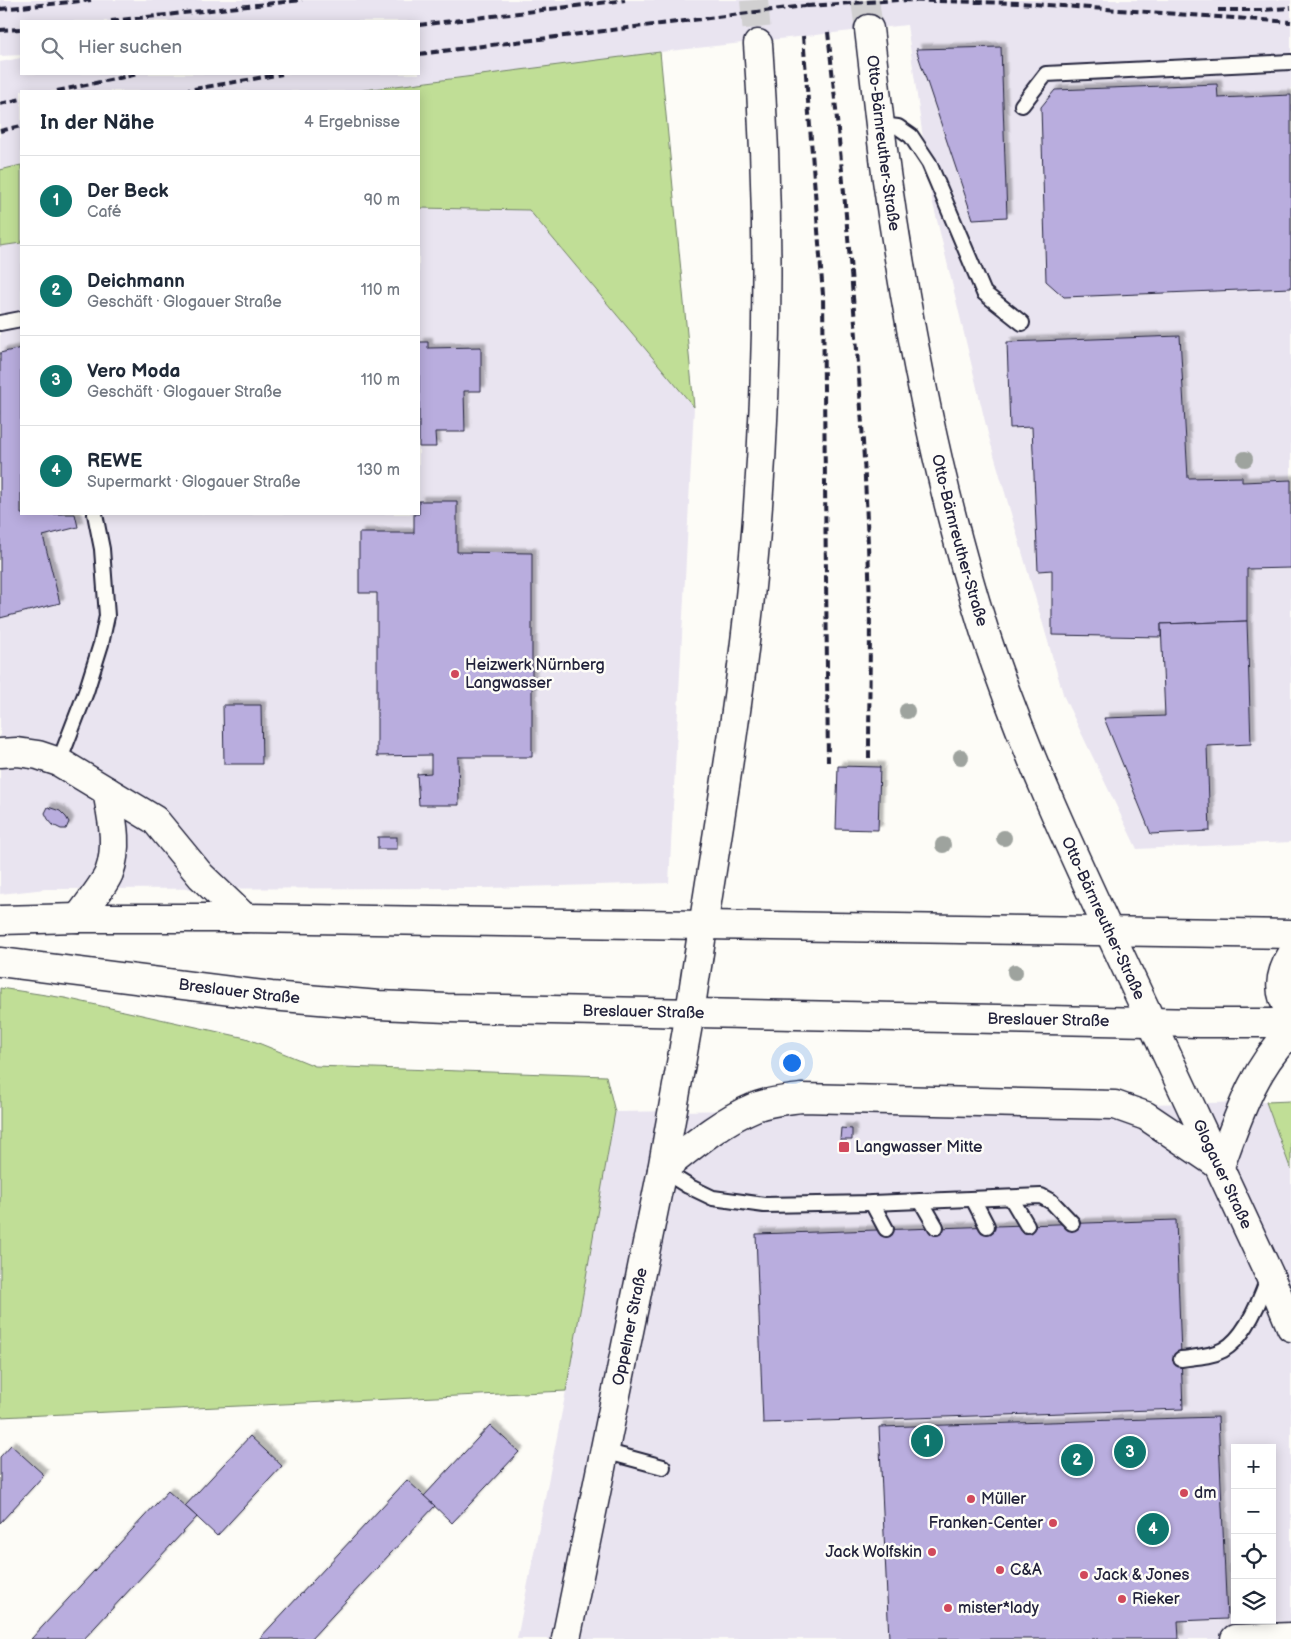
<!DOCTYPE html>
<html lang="de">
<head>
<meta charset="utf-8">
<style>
  :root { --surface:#fff; --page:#f2f2f3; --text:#1f2937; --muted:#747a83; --line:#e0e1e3; --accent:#0f766e }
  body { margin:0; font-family:"Balsamiq Sans",sans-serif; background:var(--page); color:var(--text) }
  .controls { position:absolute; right:15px; bottom:15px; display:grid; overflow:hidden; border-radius:0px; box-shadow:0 2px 12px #0003 }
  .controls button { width:45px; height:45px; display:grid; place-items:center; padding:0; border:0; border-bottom:1px solid var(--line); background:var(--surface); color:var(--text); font:25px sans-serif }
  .you { position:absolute; left:791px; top:1062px; width:18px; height:18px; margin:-12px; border:4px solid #fff; border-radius:50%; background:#1a73e8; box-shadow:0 0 0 8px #1a73e833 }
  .badge { display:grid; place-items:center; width:32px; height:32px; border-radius:50%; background:var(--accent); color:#fff; font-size:16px; font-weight:700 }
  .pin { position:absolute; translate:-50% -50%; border:2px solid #fff; box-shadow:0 1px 5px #0006 }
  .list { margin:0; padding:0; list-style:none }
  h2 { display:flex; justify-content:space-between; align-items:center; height:65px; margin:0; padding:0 20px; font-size:21px }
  h2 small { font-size:16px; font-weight:400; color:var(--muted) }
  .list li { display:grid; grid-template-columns:32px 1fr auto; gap:15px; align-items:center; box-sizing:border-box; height:90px; padding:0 20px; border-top:1px solid var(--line) }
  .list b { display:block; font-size:19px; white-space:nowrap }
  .list p { margin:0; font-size:16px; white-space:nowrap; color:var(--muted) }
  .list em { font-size:16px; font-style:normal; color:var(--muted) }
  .icon { flex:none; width:28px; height:28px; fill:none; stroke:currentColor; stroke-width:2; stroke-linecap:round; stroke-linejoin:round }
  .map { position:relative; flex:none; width:1291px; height:1639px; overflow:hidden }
  .search { position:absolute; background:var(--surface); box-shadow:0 2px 12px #0003; left:20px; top:20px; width:400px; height:55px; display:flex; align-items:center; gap:12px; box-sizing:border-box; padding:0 18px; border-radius:0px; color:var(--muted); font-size:19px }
  .panel { position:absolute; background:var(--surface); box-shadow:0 2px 12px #0003; left:20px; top:90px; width:400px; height:425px; border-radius:0px }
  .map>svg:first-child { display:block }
  .built { fill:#e9e4f0; fill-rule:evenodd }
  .green { fill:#c0de96; stroke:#718068 }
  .building { fill:#b9adde; stroke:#22223b; filter:url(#shadow) }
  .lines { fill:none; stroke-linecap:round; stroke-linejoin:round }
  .secondary-tunnel { stroke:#d1d0d1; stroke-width:28; stroke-dasharray:28 14; stroke-linecap:butt }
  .service-casing { stroke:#22223b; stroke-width:18 }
  .minor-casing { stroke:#22223b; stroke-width:31 }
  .tertiary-casing { stroke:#22223b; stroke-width:31 }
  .secondary-casing { stroke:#22223b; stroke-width:31 }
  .service { stroke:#fdfcf7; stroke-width:14 }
  .minor { stroke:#fdfcf7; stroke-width:28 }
  .tertiary { stroke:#fdfcf7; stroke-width:28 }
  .secondary { stroke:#fdfcf7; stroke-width:28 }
  .rail { stroke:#22223b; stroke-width:4; stroke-dasharray:8 4; stroke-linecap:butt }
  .tree { fill:#9ea39e }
  .poi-dot { fill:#d1495b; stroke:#fdfcf7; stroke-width:2 }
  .labels { text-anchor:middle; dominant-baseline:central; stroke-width:5; stroke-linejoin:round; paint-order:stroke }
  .street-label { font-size:16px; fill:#22223b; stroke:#fdfcf7 }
  .poi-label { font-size:16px; fill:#22223b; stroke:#fdfcf7; text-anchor:start }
</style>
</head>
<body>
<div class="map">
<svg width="1291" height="1639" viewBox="0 0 1291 1639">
  <defs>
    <filter id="shadow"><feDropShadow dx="4.5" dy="-4.5" stdDeviation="1" flood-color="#0004"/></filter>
  </defs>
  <rect width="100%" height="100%" fill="#fdfcf7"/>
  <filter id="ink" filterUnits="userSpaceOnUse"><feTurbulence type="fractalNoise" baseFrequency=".02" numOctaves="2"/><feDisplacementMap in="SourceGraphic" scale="10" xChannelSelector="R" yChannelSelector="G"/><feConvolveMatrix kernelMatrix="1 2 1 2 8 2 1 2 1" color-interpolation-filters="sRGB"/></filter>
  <g filter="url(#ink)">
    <g class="built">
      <path d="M0,0H1291V842L1137,849L1064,697L988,434L931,195L907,25L660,52L357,91H21V165L0,170V62L21,58V74H419V21H21V55L0,56Z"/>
      <path d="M419,208L529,210L694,407L669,883L486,888L46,889L0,894V246L21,243V514H419Z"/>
      <path d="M1266,1102L1291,1170V1639H517L566,1391L615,1112ZM1235,1448H1272V1620H1235Z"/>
    </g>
    <g class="green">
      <path d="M660,52L694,407L529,210L419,208V91H357Z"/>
      <path d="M21,165V243L0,246V170Z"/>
      <path d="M0,988L65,998L246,1038L315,1066L606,1076L615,1112L566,1391L0,1417Z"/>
      <path d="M1291,1101V1170L1266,1102Z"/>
    </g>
    <g class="building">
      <path d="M1001,47L1007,217L973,219L916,49Z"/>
      <path d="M1217,84L1218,98L1291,95V288L1064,297L1046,281L1041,107L1055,90Z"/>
      <path d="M1180,336L1188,478L1242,477V482L1291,480V568L1247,569V621L1161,624V637L1052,635V570L1038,571L1032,427L1010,428L1007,342Z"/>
      <path d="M419,342H428V348L481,347V391H464L465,432H435L436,447H419Z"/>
      <path d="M21,348V514H75L78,527L43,536L60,603L0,618V353Z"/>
      <path d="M419,501H457V552L532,553V757H458L459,805H419L417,774L431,773V755L377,756V593H359V533H414V514H419Z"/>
      <path d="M1247,621L1251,744L1207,746L1210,831L1151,834L1104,718L1165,716L1161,624Z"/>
      <path d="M223,705H261L262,764H224Z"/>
      <path d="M838,766L880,767L878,830L836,829Z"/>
      <path d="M48,807L60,811L66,817L69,822L66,829H61L53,825L48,819L45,813Z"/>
      <rect x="378" y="837" width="19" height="12"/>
      <path d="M841,1128L852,1129V1140H840Z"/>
      <path d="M1176,1220L1183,1409L763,1423L756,1234Z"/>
      <path d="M1218,1417L1227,1619L1178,1621L1179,1639H889L879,1427Z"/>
      <path d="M490,1425L519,1452L452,1523L424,1496Z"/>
      <path d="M250,1436L282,1466L217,1536L185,1506Z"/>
      <path d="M11,1445L44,1475L0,1523V1457Z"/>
      <path d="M407,1480L435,1506L333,1615L311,1639H259Z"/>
      <path d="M168,1491L197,1517L96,1626L84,1639H31Z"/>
    </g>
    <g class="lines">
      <g class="secondary-tunnel">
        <path d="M754,0L758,44"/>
        <path d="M865,0L869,29"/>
      </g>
      <g class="service-casing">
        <g id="service">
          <path d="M1022,105L1046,74L1291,62"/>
          <path d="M881,125L898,127L911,136L929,163L984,293L1022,323"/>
          <path d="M0,323L21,319"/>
          <path d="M59,762L86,692L101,644L107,616L102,549L95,514"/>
          <path d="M662,1170L688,1186L713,1198L764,1205L872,1203L1041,1196L1052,1202L1072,1223"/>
          <path d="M1011,1198L1027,1225"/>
          <path d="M973,1199L987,1226"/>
          <path d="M921,1201L936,1227"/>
          <path d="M872,1203L886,1229"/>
          <path d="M1181,1359C1195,1357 1210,1357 1223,1350C1245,1338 1260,1301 1268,1278"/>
          <path d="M604,1451L663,1467"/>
        </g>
      </g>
      <g class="minor-casing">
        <g id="minor">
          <path d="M0,753L17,752L38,755L59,762L155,820L201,876L245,918"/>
          <path d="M78,918C87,906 104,885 109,873C119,846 112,818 107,791"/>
          <path d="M662,1170C691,1147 721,1121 755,1107C770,1101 786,1100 801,1098L1115,1105L1146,1116L1220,1166"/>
          <path d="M1235,1639L1291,1637"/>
        </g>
      </g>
      <g class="tertiary-casing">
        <g id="tertiary">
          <path id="s1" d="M1151,1021L1269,1274L1291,1327"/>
          <path d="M1220,1166C1238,1118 1253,1068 1291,1032"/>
          <path id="s2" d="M566,1639L662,1170L690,1013"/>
        </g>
      </g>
      <g class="secondary-casing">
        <g id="secondary">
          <path id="s3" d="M869,29C875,79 880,130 887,180C909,333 938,485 985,633C1029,767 1092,894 1151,1021"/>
          <path d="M0,920L78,918H245L1291,934"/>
          <path d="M1291,956C1279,975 1277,994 1291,1012"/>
          <path id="s4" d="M0,962L271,996L379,1005L447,1008L1200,1023H1291"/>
          <path d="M690,1013C711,868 738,723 752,577C769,400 771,221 758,44"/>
        </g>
      </g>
      <use href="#service" class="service"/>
      <use href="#minor" class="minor"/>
      <use href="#tertiary" class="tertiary"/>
      <use href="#secondary" class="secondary"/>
      <g class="rail">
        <path d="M807,6L897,0L1019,3L1291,22"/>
        <path d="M0,9L91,0"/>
        <path d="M1218,10H1261L1291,8"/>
        <path d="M111,21L302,0"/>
        <path d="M419,25L625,0"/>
        <path d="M0,30L21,29"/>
        <path d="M828,32C847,212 863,392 869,573C871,634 869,696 869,758"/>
        <path d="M803,36L823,295L828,762"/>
        <path d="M419,54L813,5"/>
        <path d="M57,91L138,74"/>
        <path d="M182,91L282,74"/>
        <path d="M0,104L21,99"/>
        <path d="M0,131L21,126"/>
      </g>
    </g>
    <g class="tree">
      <circle cx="1245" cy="459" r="8"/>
      <circle cx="907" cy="711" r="8"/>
      <circle cx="961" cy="757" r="8"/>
      <circle cx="1004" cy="838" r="8"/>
      <circle cx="943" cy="845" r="8"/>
      <circle cx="1015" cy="972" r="8"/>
    </g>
  </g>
  <g class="poi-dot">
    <circle cx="455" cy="674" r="5"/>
    <rect x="838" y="1141" width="12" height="12" rx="2.5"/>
    <circle cx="1184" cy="1493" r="5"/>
    <circle cx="971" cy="1499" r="5"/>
    <circle cx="1053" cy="1523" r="5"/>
    <circle cx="932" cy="1552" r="5"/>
    <circle cx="1000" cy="1570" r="5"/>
    <circle cx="1084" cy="1575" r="5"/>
    <circle cx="1122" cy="1599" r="5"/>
    <circle cx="948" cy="1608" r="5"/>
  </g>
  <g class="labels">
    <g class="street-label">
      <text stroke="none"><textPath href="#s3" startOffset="115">Otto-Bärnreuther-Straße</textPath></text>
      <text stroke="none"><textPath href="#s3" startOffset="520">Otto-Bärnreuther-Straße</textPath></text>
      <text stroke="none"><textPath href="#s3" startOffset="925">Otto-Bärnreuther-Straße</textPath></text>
      <text stroke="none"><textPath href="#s4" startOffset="241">Breslauer Straße</textPath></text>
      <text stroke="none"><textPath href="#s4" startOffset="646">Breslauer Straße</textPath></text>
      <text stroke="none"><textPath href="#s4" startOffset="1051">Breslauer Straße</textPath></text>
      <text stroke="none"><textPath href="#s1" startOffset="169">Glogauer Straße</textPath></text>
      <text stroke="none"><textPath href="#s2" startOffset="319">Oppelner Straße</textPath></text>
    </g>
    <g class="poi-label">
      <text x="465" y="665">Heizwerk Nürnberg<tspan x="465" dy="18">Langwasser</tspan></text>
      <text x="855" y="1147">Langwasser Mitte</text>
      <text x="1194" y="1493">dm</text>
      <text x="981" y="1499">Müller</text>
      <text x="1043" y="1523" text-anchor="end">Franken-Center</text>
      <text x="922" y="1552" text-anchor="end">Jack Wolfskin</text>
      <text x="1010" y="1570">C&amp;A</text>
      <text x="1094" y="1575">Jack &amp; Jones</text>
      <text x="1132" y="1599">Rieker</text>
      <text x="958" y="1608">mister*lady</text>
    </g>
  </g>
</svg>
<div class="controls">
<button>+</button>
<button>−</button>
<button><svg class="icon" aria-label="locate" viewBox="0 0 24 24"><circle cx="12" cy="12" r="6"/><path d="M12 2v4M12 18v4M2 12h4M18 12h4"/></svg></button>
<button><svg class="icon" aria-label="layers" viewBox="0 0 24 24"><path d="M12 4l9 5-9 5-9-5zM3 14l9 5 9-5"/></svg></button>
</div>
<div class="you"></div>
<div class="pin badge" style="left:927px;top:1441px">1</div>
<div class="pin badge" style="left:1077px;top:1460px">2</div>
<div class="pin badge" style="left:1130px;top:1452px">3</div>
<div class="pin badge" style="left:1153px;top:1529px">4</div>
<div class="search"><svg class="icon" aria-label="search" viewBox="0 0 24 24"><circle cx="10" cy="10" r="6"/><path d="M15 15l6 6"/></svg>Hier suchen</div>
<section class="panel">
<h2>In der Nähe<small>4 Ergebnisse</small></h2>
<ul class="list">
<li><span class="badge">1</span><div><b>Der Beck</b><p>Café</p></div><em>90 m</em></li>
<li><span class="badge">2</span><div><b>Deichmann</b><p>Geschäft · Glogauer Straße</p></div><em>110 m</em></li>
<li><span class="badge">3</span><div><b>Vero Moda</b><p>Geschäft · Glogauer Straße</p></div><em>110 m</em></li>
<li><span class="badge">4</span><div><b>REWE</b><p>Supermarkt · Glogauer Straße</p></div><em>130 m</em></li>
</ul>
</section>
</div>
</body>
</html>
